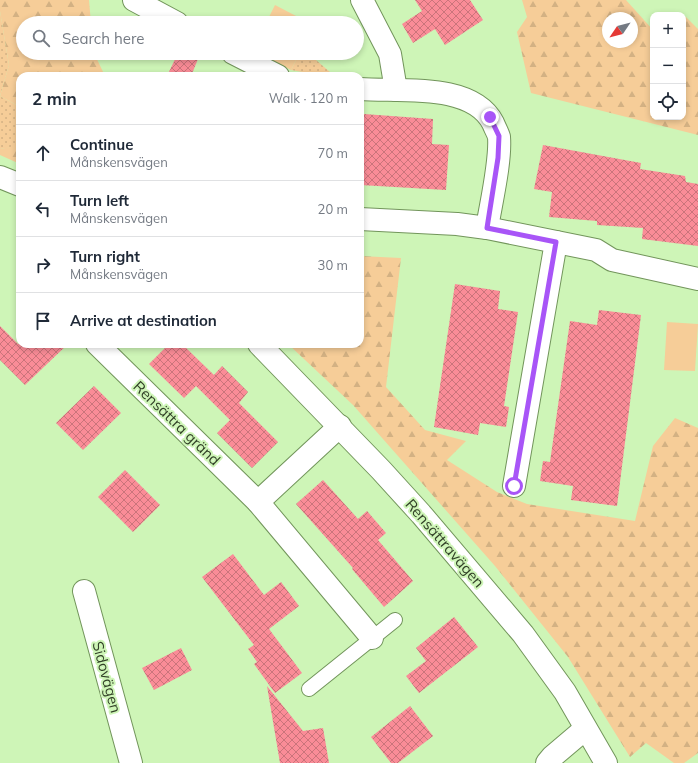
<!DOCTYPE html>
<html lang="en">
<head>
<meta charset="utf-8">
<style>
  :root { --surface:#fff; --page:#f2f2f3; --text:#1f2937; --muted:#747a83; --line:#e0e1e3 }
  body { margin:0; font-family:Mulish,sans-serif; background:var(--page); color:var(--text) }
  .controls { position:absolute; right:12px; top:12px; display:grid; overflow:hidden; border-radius:8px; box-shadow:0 2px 6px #0003 }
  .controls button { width:36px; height:36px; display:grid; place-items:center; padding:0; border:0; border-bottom:1px solid var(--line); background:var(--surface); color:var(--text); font:20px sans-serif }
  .compass { position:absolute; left:602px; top:12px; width:36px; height:36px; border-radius:50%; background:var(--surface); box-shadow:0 2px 6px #0003; rotate:235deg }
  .stop { position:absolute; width:12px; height:12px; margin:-9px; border:3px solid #a855f7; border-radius:50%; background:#fff }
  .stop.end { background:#a855f7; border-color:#fff; box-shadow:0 1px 4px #0008 }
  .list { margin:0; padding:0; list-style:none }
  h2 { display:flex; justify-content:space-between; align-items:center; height:52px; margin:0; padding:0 16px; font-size:17px }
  h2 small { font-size:13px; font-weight:400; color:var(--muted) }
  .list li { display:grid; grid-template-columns:26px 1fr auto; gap:12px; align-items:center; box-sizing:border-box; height:56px; padding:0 16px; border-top:1px solid var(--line) }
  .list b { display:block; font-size:15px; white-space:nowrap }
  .list p { margin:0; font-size:13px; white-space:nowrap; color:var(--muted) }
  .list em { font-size:13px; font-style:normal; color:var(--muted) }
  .icon { flex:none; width:22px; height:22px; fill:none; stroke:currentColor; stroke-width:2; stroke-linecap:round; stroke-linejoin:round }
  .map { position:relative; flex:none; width:698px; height:763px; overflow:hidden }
  .search { position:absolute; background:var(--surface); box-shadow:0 2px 6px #0003; left:16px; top:16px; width:348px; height:44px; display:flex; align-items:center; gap:10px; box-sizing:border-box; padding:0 14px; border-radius:22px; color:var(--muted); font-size:15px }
  .panel { position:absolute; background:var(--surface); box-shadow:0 2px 6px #0003; left:16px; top:72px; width:348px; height:276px; border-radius:12px }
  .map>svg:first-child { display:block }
  .grass { fill:url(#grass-dots) }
  .forest { fill:url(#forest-firs); fill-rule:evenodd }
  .park { fill:#f6cd98 }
  .building { fill:url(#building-cross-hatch) }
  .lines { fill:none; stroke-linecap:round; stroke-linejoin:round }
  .lane-casing { stroke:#72955b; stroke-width:16 }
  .street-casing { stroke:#72955b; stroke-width:24 }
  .lane { stroke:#fff; stroke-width:14 }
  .street { stroke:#fff; stroke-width:22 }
  .route { stroke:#a855f7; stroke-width:5 }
  .labels { text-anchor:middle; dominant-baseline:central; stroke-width:4; stroke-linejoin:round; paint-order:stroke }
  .street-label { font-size:15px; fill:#314027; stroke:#cef5b7 }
</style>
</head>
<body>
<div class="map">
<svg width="698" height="763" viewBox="0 0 698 763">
  <defs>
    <pattern id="grass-dots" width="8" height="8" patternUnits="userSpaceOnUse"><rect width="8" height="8" fill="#f6cd98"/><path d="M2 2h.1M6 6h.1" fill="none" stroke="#d3b183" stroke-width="1.8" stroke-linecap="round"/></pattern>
    <pattern id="forest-firs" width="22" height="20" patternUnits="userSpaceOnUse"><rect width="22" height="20" fill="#f6cd98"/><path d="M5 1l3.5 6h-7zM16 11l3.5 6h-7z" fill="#d3b183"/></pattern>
    <pattern id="building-cross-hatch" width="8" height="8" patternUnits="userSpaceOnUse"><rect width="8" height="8" fill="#fa8c97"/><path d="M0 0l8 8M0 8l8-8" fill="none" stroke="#cb747b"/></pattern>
  </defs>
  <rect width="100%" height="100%" fill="#cef5b7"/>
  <g class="grass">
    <path d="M0,11L9,65L0,96L20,107V146L0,149Z"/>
    <path d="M296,60H316L330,72L344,74C326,77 309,73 291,70Z"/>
  </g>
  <g class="forest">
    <path d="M0,0H89L91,23H23V53H94L105,76H20V107L0,96L9,65L0,11Z"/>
    <path d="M522,0H626L653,30V117H683V18L686,17L698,29V135L531,93L517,32L527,17ZM608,18H632V42H608Z"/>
    <path d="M20,145V164L0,155V149Z"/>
    <path d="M360,256L401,258L386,387L425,430L466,441L447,460L497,492L527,504L635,521L653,446L675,418L698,428V753L684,763H674L646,743L630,757L568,657L495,566L353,405L288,344H360Z"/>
  </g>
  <g class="park">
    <path d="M275,5L298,17L296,23H266Z"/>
    <path d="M258,53H293L296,60L291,70Z"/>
    <path d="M667,322L698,324L695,371L664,370Z"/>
  </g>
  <g class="building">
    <path d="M415,0H470L483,20L445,45L435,29L413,43L402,24L422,11Z"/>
    <path d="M178,53H185L198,59L191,76H167Z"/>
    <path d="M364,114L433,119L432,144L449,145L446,190L360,185V139H363Z"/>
    <path d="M543,145L641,163L640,169L685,176L686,182L698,184V246L642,239L643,228L597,225V221L549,217L552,192L534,189Z"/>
    <path d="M455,284L500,291L498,309L518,312L504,406L509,407L506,427L480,423L478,435L434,427Z"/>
    <path d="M599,310L641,315L617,506L571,500L573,486L540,481L543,461L550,462L570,321L597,325Z"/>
    <path d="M0,326L18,344H68L25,385L0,360Z"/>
    <path d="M169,344H182L214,375L222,366L248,392L239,403L278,442L252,468L217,433L230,420L196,386L184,398L149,364Z"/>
    <path d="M94,386L121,413L83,450L56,423Z"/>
    <path d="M125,470L160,505L133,532L98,497Z"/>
    <path d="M323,480L358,519L367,511L386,533L378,540L413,581L384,607L352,569L353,568L296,504Z"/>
    <path d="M233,554L264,595L281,582L299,606L269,629L302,673L275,693L254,664L257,662L248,649L254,645L202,577Z"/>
    <path d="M454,617L478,647L419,693L406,676L426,661L416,648Z"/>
    <path d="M181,648L192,670L154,690L142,668Z"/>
    <path d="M267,686L303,731L323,728L329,763H280Z"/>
    <path d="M410,706L433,736L398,763H391L371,737Z"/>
  </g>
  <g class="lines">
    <g class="lane-casing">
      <path id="lane" d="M309,689L395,620"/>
    </g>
    <g class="street-casing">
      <g id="street">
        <path d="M134,0L177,23"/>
        <path d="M362,0L390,54L396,90"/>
        <path d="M233,53L278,76"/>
        <path d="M360,89C399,92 472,82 493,123C495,128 498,133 499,137C501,161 491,203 487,228"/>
        <path d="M0,177L20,185"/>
        <path d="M360,219L457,224L487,228L596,250L612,260L698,279"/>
        <path d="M97,344L258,502"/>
        <path d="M259,344L381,470L421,514L523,634L565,692L606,763"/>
        <path d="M340,426L258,502L372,638"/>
        <path d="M514,486L556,242"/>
        <path d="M84,591L131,763"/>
        <path d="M547,763L552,757L585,729"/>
      </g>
    </g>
    <use href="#lane" class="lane"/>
    <use href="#street" class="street"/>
  </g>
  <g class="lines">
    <path class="route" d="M490,117L499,136L498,158L487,228L556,242L514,486"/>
  </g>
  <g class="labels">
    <g class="street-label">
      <text transform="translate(177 423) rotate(44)">Rensättra gränd</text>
      <text transform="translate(445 543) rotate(49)">Rensättravägen</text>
      <text transform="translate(107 677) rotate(75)">Sidovägen</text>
    </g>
  </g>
</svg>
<div class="controls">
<button>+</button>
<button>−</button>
<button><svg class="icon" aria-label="locate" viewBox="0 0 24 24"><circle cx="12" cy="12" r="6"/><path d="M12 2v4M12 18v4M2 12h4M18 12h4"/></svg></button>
</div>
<svg class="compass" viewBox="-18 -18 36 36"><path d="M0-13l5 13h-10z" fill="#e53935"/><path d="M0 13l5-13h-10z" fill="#747a83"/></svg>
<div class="stop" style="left:514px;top:486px"></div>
<div class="stop end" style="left:490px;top:117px"></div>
<div class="search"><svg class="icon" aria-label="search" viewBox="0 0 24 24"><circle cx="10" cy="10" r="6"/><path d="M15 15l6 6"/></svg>Search here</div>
<section class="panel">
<h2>2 min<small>Walk · 120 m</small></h2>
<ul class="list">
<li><svg class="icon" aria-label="ahead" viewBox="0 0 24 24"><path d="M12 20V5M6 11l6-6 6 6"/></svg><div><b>Continue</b><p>Månskensvägen</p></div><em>70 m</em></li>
<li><svg class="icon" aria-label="left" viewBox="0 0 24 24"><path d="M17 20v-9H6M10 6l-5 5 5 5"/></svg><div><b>Turn left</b><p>Månskensvägen</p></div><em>20 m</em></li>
<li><svg class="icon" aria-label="right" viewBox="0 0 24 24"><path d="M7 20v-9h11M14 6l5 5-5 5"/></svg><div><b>Turn right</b><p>Månskensvägen</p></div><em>30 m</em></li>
<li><svg class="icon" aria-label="arrive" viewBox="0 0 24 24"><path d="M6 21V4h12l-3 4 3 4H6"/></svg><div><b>Arrive at destination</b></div></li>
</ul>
</section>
</div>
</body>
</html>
